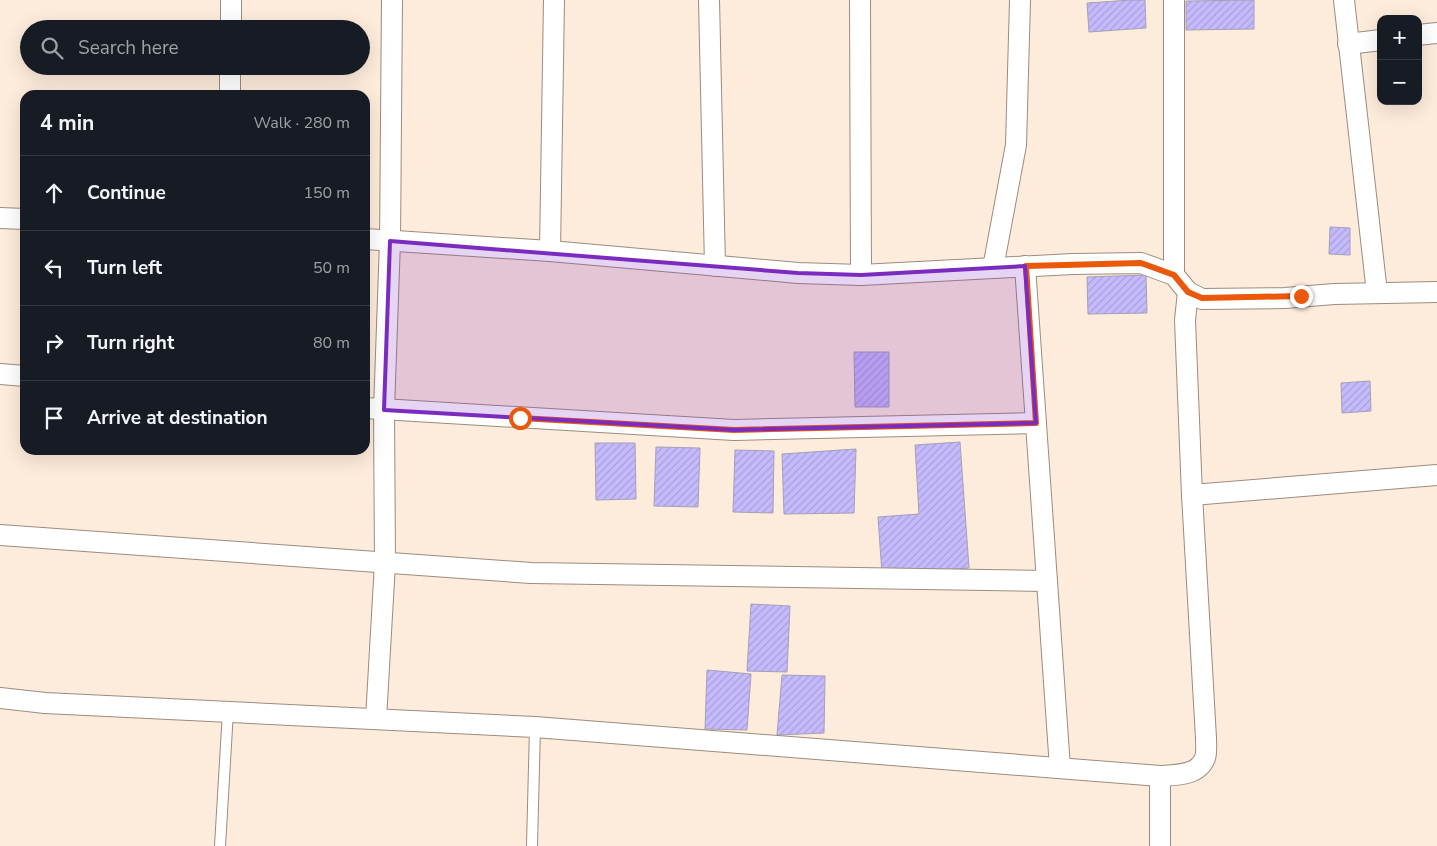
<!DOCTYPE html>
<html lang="en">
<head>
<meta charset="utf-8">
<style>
  :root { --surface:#171b24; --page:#20242c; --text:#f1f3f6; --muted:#9ea1a6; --line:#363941 }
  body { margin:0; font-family:"Nunito Sans",sans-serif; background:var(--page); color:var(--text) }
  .controls { position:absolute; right:15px; top:15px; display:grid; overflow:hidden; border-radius:10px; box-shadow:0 5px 20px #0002 }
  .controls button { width:45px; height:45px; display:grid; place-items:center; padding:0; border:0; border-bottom:1px solid var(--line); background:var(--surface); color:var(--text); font:25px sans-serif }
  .stop { position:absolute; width:15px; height:15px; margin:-11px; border:4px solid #ea580c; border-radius:50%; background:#fff }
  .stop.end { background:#ea580c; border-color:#fff; box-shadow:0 1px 5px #0008 }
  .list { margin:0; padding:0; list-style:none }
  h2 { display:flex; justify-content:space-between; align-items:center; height:65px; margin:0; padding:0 20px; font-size:21px }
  h2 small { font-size:16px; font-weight:400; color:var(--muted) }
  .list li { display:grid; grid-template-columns:32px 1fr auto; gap:15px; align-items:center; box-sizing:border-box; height:75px; padding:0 20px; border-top:1px solid var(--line) }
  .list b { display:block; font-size:19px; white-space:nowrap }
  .list em { font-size:16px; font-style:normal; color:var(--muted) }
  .icon { flex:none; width:28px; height:28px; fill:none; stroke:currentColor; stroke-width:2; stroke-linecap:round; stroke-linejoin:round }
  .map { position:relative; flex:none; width:1437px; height:846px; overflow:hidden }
  .search { position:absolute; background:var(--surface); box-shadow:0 5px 20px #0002; left:20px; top:20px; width:350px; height:55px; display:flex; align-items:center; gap:12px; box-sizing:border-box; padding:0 18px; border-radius:28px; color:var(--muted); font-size:19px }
  .panel { position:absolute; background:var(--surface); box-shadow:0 5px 20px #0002; left:20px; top:90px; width:350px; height:365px; border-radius:15px }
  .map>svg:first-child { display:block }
  .building { fill:url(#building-hatch); stroke:#a3a1b5 }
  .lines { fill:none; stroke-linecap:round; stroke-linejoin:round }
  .service-casing { stroke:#9c8c7d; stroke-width:12 }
  .minor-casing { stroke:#9c8c7d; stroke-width:22 }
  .service { stroke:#fff; stroke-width:10 }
  .minor { stroke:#fff; stroke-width:20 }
  .route { stroke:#ea580c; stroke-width:6 }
  .marked { fill:#7b2cbf; fill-opacity:0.2; stroke:#7b2cbf; stroke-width:4; stroke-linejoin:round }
</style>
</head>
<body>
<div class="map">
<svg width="1437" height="846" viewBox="0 0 1437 846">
  <defs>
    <pattern id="building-hatch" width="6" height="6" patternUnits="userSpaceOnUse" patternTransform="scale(1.25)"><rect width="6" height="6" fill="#c5bafd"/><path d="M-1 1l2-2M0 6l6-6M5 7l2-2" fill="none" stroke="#a99fd8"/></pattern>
  </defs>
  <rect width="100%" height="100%" fill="#fdebdb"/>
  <g class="building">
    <path d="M1131,0H1145L1146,28L1089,32L1087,3Z"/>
    <path d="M1254,0V29L1186,30V1Z"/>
    <path d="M1330,227L1350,228V255L1329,254Z"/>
    <path d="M1146,275L1147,313L1088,314L1087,277Z"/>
    <path d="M854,352H889V407H855Z"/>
    <path d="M1370,381L1371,411L1342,413L1341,383Z"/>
    <path d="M960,442L969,568L882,574L878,517L919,514L915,445Z"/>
    <path d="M595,443H635L636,499L596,500Z"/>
    <path d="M656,447L700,448L698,507L654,506Z"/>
    <path d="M856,449L854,513L784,514L782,454Z"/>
    <path d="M735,450L774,451L773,513L733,512Z"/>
    <path d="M751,604L790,606L787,672L747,671Z"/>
    <path d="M707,670L751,674L747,730L705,729Z"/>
    <path d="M782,675L825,676L824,733L777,735Z"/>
  </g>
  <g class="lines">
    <g class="service-casing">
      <g id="service">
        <path d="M220,846L228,711"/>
        <path d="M532,846L535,727"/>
      </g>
    </g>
    <g class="minor-casing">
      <g id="minor">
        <path d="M709,0L715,266"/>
        <path d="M860,0L861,275L1073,264L1141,263L1174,275L1188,292L1202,299L1285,298L1334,294L1437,292"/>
        <path d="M1344,0L1377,293"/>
        <path d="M231,29V0"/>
        <path d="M1418,35L1437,33"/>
        <path d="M1348,44L1381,40"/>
        <path d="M230,95V66"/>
        <path d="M0,218L25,219"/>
        <path d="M365,239L550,251L798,273L861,275"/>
        <path d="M550,251L554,0"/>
        <path d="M1025,266L1060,768"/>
        <path d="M993,268L1016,145L1020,0"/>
        <path d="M1174,275V0"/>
        <path d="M0,374L25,376"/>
        <path d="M365,408L734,430L1036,423"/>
        <path d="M1192,495L1437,475"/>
        <path d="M0,535L531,573L1047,581"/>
        <path d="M0,698L45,703L535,727L1160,776C1175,775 1198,776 1205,758C1207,752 1206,744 1206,738L1192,495L1185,320L1188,292"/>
        <path d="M376,719L385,563L384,410L390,241L392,0"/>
        <path d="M1160,776V846"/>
      </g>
    </g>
    <use href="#service" class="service"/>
    <use href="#minor" class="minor"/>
  </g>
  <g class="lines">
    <path class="route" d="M520,418L734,430L1036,423L1026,266L1141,263L1174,275L1188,292L1202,298L1301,296"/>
  </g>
  <path class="marked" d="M390,241L798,273L861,275L1025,266L1036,423L734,430L384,410Z"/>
</svg>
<div class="controls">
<button>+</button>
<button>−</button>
</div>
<div class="stop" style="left:520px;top:418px"></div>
<div class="stop end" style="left:1301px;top:296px"></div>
<div class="search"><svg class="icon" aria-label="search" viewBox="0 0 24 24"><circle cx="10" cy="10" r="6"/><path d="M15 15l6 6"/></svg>Search here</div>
<section class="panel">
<h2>4 min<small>Walk · 280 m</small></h2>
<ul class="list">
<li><svg class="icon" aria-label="ahead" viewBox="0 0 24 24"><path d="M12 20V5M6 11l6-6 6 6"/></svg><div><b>Continue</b></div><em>150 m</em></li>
<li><svg class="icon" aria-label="left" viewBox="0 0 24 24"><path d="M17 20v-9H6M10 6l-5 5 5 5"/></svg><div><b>Turn left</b></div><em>50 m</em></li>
<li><svg class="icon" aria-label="right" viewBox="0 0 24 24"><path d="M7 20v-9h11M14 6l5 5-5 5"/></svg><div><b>Turn right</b></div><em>80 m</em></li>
<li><svg class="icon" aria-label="arrive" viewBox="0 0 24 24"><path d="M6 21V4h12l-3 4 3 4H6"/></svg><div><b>Arrive at destination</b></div></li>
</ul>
</section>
</div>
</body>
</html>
